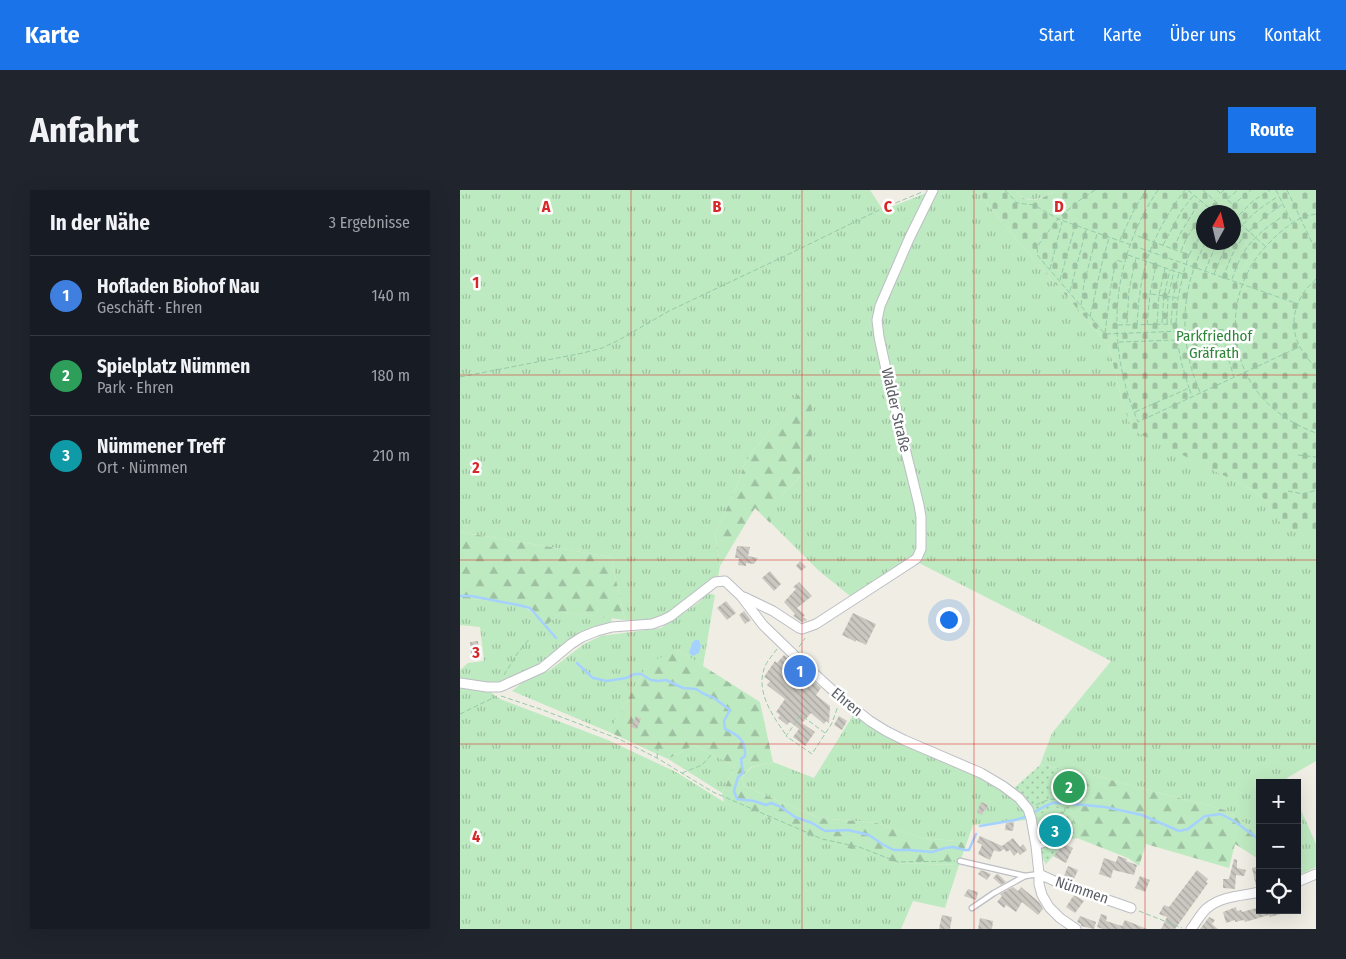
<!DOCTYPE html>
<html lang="de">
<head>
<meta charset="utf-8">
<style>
  :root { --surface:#171b24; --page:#20242c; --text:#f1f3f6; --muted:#9ea1a6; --line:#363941; --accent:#1a73e8 }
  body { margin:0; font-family:"Fira Sans Condensed",sans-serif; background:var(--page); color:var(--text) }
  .controls { position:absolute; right:15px; bottom:15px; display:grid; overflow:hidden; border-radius:0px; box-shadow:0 5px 20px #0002 }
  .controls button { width:45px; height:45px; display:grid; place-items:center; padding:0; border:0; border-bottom:1px solid var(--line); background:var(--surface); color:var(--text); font:25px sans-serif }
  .compass { position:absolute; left:736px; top:15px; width:45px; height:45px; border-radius:50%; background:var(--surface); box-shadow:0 5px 20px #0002; rotate:8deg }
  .you { position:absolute; left:488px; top:429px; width:18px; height:18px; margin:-12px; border:4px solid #fff; border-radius:50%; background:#1a73e8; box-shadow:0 0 0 8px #1a73e833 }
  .badge { display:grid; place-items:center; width:32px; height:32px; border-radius:50%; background:var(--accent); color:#fff; font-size:16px; font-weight:700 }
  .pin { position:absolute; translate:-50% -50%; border:2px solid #fff; box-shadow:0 1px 5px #0006 }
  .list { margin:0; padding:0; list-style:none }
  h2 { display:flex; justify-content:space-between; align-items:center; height:65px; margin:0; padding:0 20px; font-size:21px }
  h2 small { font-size:16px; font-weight:400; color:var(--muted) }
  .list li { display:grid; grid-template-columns:32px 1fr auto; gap:15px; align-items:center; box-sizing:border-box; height:80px; padding:0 20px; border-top:1px solid var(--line) }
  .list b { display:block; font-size:19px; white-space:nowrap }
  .list p { margin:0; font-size:16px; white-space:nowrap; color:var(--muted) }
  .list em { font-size:16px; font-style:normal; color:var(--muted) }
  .icon { flex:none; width:28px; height:28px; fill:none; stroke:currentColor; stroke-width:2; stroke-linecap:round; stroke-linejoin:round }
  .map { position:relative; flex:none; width:856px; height:739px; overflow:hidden; border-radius:0px }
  header { display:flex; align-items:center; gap:30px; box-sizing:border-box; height:70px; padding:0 25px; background:var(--accent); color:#fff }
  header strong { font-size:24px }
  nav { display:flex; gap:28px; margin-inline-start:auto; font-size:18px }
  .intro { display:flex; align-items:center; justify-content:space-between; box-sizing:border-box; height:120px; padding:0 30px }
  h1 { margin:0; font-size:35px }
  .button { padding:12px 22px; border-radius:0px; background:var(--accent); color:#fff; font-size:18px; font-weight:700 }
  main { display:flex; gap:30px; padding:0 30px }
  aside { flex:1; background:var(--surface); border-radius:0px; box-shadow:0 5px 20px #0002 }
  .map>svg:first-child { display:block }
  .grass { fill:url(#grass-tufts) }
  .forest { fill:url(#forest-firs) }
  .cemetery { fill:url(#cemetery-stones); fill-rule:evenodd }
  .park { fill:url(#park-dots) }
  .garden { fill:#beeac1 }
  .water { fill:#a5d1ff }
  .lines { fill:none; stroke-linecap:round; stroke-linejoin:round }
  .stream { stroke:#a5d1ff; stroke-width:2.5 }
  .building { fill:url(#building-back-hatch) }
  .lane-casing { stroke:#bcbec4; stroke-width:7 }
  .street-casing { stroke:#bcbec4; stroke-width:11 }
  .path { stroke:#94c9a8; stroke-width:1; stroke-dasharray:5 2.5; stroke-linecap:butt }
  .lane { stroke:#fff; stroke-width:4.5 }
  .street { stroke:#fff; stroke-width:9 }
  .grid { fill:none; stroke:#d62828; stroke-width:1; stroke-opacity:0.55 }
  .labels { text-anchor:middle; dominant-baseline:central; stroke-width:5; stroke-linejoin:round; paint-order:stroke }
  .park-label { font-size:15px; fill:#2c8536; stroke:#fff }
  .street-label { font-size:15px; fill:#5c6066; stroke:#fff }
  .grid-label { font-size:16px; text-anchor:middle; font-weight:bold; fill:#d62828; stroke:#fff; stroke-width:5; stroke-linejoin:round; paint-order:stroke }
</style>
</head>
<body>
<header>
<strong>Karte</strong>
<nav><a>Start</a><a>Karte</a><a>Über uns</a><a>Kontakt</a></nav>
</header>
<div class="intro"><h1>Anfahrt</h1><a class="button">Route</a></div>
<main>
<aside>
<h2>In der Nähe<small>3 Ergebnisse</small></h2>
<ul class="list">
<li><span class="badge" style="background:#3f7fe0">1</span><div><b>Hofladen Biohof Nau</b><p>Geschäft · Ehren</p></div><em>140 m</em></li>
<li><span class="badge" style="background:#2e9e5b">2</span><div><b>Spielplatz Nümmen</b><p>Park · Ehren</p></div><em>180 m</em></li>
<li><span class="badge" style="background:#0f9aa8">3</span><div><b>Nümmener Treff</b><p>Ort · Nümmen</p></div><em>210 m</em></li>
</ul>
</aside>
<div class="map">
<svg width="856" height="739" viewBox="0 0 856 739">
  <defs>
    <pattern id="grass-tufts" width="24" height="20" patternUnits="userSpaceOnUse" patternTransform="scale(1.25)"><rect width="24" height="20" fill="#beeac1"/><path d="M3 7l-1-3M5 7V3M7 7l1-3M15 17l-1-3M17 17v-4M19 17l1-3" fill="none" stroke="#9ec1a1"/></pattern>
    <pattern id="forest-firs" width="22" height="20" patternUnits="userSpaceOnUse" patternTransform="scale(1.25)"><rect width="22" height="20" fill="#beeac1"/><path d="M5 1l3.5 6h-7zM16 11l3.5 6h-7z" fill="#9ec1a1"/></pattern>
    <pattern id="cemetery-stones" width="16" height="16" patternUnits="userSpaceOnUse" patternTransform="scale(1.25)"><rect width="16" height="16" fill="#beeac1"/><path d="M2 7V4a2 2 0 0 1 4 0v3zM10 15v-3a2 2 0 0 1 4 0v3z" fill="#9ec1a1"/></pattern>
    <pattern id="park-dots" width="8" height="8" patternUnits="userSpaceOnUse" patternTransform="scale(1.25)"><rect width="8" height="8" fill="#beeac1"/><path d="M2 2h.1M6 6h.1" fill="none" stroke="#9ec1a1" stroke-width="1.8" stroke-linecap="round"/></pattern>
    <pattern id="building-back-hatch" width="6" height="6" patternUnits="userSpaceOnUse" patternTransform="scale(1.25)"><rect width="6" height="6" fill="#cbc8c1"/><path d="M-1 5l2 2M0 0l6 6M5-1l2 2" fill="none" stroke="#a8a6a1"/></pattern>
  </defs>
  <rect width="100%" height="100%" fill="#f0eee4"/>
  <g class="grass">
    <path d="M0,0H410L423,20L464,4H467L415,119V152L453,306C456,326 462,348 454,366L390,406L358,380L309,331L322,305L343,284L352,234V207L333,213L295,259L284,275L277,296L255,344L260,376L258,387L241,397L207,424L187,430H165L151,367L0,342Z"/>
    <path d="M477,0H516L561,55L637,141L649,157L662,211L672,239L795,301L806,311L829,339H856V571L827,588L829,593H800V643L765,620L617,581L580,575L592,543L651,471L459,373L464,363L462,307L446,249L430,185L419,127L473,5Z"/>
    <path d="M555,0H598C582,8 568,17 555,0Z"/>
    <path d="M248,403L255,405L243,476L218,460L185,479L149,542L52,501L64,491L90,480L124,454L141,446L201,438L238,413Z"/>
    <path d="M0,408C14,409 58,413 67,419C74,423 78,431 83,437L102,422L152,428L151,432L126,441L107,451L73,479L46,490L30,494L0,490V480L8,473L24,471L20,437L0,435Z"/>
    <path d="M0,497L29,501L40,509L148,550L216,582L264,612L436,673L499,675L485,718L453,711L441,739H0Z"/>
    <path d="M395,522L427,547L527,590L554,609L565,623L566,630L513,635L507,652L461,648L417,633L359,628L284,596L282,587L292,577L313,572L354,588Z"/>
    <path d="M234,555L275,576L262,603L208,569Z"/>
    <path d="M837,611L856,654V677L850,680L837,670Z"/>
  </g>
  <g class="forest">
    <path d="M342,199L352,207V266L343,284L322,305L310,333L295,318L260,376L255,344L277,296L284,275L295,259L327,220Z"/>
    <path d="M0,342L151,367L165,430L102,422L83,438C78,432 74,423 68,419C58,413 14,409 0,408Z"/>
    <path d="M218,460L300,512L313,572L291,577L282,587L284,596L359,628L417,633L461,648L507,652L499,675L436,673L362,650L264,612L262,603L275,576L234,555L208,569L149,542L185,479L197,469Z"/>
    <path d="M617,581L765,620L800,643V670L775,654L769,678L686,654L679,676L668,668L617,648L612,626L611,617Z"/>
    <path d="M837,670L850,680L837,686Z"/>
  </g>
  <path class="cemetery" d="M516,0H555C568,18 582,8 598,0H856V339H829L823,337L806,311L795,301L672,240L662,211L649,157L637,141L561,55ZM744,22H774V52H744Z"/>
  <path class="park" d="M580,575L617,581L611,617L612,626L617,648L609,650L603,660L600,658L586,674L581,666L576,639L553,599Z"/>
  <path class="garden" d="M600,617L601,620L578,629L576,625Z"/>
  <path class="water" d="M235,450H239L241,456L239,463L233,466L229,463L232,453Z"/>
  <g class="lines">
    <g class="stream">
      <path d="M0,406H11L58,415L70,418L96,448"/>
      <path d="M117,473L133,488L147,491L166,488L175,484H181L191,490L198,491L206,490L223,498L236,499L244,504L254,508L270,520L264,531L265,539C278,545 286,550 285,566L281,569L283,583L278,587L274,601L277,609L294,611L306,615L311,613L321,617L335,627L352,633L365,641L388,640L409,645L422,654L434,660H449L472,662L485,658L493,657L505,660H509L516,644"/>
      <path d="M573,623L585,616L593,613H603L645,617L682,625L719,641L728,639L745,626L761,624L774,631L800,650"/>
      <path d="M520,636L555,630L568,626"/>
      <path d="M837,675L838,676"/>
    </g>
  </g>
  <g class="building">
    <path d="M277,356L290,357L288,366L298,368L294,374L286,373V376L278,375L279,368H275Z"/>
    <path d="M340,371L346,377L341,381L336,376Z"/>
    <path d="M310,381L321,394L314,401L302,388Z"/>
    <path d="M339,392L352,406L337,418L345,425L343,427L347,430L342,432L333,426L335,424L324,412L336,399L333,397Z"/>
    <path d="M266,411L276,423L267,430L257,418Z"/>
    <path d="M284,421L291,430L285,434L279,425Z"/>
    <path d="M393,423L416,434L406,455L396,450V452L382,445Z"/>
    <path d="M18,451L19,463L11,464L10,452Z"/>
    <path d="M324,465L361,498L356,505L370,516L369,533L366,531L364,534L351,523L342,533L355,542L345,556L333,547L339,539L330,532L327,535L318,528L320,525L316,522L325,509L307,495L310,491L304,487L315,471L317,473Z"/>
    <path d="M176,526L181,529L177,539L171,537Z"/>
    <path d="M379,526L387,531L382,540L374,535Z"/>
    <path d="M591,592L600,593L599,601H591Z"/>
    <path d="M521,612L528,615L526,621L524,620L522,625L517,622Z"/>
    <path d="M554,632L553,641L545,640L546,633Z"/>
    <path d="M600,633L604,648L591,651L587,636Z"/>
    <path d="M520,646L542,656L553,648L560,657L563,654L567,660L560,665L558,662L554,666L550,660L546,662L544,659L539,662L534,660L530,670L518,664L522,655L517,652Z"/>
    <path d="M604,654L613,658L606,673L593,666Z"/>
    <path d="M658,666L667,669L666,671L677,675L674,685L653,680L651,688L639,684L644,668L656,672Z"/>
    <path d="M774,669L777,670V678L786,680L784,686L776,685L775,699L763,698V689H769Z"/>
    <path d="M608,676L618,680L613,691L603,688Z"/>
    <path d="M800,676V696H796L792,678Z"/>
    <path d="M521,680L531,684L527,690L518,684Z"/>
    <path d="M737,680L748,689L746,692L748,693L715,739H701L707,727L699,724L704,715L709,717Z"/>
    <path d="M537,684H538L546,692L541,695L533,688Z"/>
    <path d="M680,686L690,690L685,702L675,698Z"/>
    <path d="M553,697L558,701L561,697L579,712L583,719L578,725L562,712L556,722L546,715L544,718L537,712L542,706L540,704Z"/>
    <path d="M508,699L518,702L516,710L504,706Z"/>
    <path d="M614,705L624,711L615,723L606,717Z"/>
    <path d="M776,717L777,721L781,720L782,722L800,717V720H827L828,722L810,727L809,725L785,732L784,730L775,732V730L766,733L763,722Z"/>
    <path d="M641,724L647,726L646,731L662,736L665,730L687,739H643L637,737Z"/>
    <path d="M482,725L492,727L490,739H479Z"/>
    <path d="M620,726L636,732L634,739L621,736V734L617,732Z"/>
    <path d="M749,727L755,730L752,734L758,739H740Z"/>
    <path d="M520,728L533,731L532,739H518Z"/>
  </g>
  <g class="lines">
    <g class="lane-casing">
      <g id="lane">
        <path d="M574,644L581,643L586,648L583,655L576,656"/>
        <path d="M500,671L565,686"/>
        <path d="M512,718L534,703L565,686L579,684"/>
      </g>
    </g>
    <g class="street-casing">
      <g id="street">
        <path d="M284,407L313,421L339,438L342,439L356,434L453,371L457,368L461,359V327L459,315L429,193L419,147L417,130L420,116L449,49L473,0"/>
        <path d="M0,493L27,497H40L82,478L111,454L122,447L137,441L152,437L192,434L203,430L211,426L255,392L265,391L281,406L303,435L334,465L381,508L410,531L426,541L444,550L521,583L543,596L559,608L568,619L571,628L576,656L579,684V694L582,705L589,717L600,728L616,739"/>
        <path d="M579,684L599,693L671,718"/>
        <path d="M837,692L856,684"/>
        <path d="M731,739C736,733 740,725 746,719C761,706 781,706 800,702"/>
      </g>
    </g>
    <g class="path">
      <path d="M545,0L557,13L574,15L598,29L838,114"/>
      <path d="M635,0L617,12L598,29L579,54L577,58L578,66L645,144L775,139"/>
      <path d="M698,0C650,71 645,154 678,232L839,157"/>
      <path d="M728,0L754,22"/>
      <path d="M743,0L767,22"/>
      <path d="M757,0L773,15"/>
      <path d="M816,0L832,33"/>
      <path d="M827,0L856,61"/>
      <path d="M761,3L764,0"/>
      <path d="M767,9L778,0"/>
      <path d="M744,22L748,18"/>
      <path d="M767,22L783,6L791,0"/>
      <path d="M856,24C851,25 846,26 841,28C831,33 821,41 813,49C803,59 794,69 788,82C771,114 771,157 789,189C803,215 829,233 856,243"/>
      <path d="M774,28L805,56"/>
      <path d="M774,30L793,11L810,0"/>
      <path d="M774,46C788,27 799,18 819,6"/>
      <path d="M660,50L673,22L686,0"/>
      <path d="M703,55L722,20L734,5"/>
      <path d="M714,58L720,44L740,11"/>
      <path d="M721,61L727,47L744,23"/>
      <path d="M668,65L723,84L729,65L675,45"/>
      <path d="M729,65L744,40"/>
      <path d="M590,79L602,32"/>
      <path d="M745,81L757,52"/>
      <path d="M754,84L766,56L768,52"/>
      <path d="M763,87C767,78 770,69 774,61C785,41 805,26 823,14"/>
      <path d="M772,89C775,82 777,74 781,67C791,48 810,34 828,23"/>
      <path d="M856,89C852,94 846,98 843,104C826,130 834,158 856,177"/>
      <path d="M600,90L615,36"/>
      <path d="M610,101L626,40"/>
      <path d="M691,104L717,108"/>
      <path d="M621,115L624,93L637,44"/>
      <path d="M630,127L642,73L649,48"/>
      <path d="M667,133L669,100L676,68"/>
      <path d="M702,133L704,106L710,80"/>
      <path d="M711,133L713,107L719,83"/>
      <path d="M716,133L718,108L723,85"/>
      <path d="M697,134L699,105L705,78"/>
      <path d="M707,134L708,107L714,81"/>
      <path d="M658,135L716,134L717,150L659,152"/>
      <path d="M677,135C678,124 678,114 680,103C684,65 702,30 725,0"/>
      <path d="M687,135L690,104L696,75"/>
      <path d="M763,140L766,161L774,187"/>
      <path d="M645,143L651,96L656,70L663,72"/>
      <path d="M717,151L722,175L729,198"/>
      <path d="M0,187L123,163L142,158L159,150L209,121L327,65L419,20L462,2"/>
      <path d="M740,202C719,154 719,99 746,52"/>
      <path d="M675,222L729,198L732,206"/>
      <path d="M838,265L856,267"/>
      <path d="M828,301L843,304L854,301L856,297"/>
      <path d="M339,457L345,448"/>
      <path d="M317,459C312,466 306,472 304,479C296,503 313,526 326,545"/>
      <path d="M44,485L57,464L70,448"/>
      <path d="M41,506L80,519L159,549L197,568L253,602L362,649L399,657L438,672L495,671"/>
      <path d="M0,524L37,506"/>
      <path d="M365,543L341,525L326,546L352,564L372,533L378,516"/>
      <path d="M197,568L198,555"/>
      <path d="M222,583L242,575L251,565"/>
      <path d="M576,615L590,609L605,610V621L580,631"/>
      <path d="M598,623L606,648"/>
      <path d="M679,721L722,738"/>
    </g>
    <use href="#lane" class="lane"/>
    <use href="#street" class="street"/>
  </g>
  <path class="grid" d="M171,0V739M342,0V739M514,0V739M685,0V739M0,185H856M0,370H856M0,554H856"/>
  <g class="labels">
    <g class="park-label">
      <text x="754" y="146">Parkfriedhof<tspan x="754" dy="17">Gräfrath</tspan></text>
    </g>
    <g class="street-label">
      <text transform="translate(436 220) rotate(77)">Walder Straße</text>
      <text transform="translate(387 512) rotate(39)">Ehren</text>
      <text transform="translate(622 700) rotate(19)">Nümmen</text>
    </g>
  </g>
  <g class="grid-label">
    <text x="86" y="22">A</text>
    <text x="257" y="22">B</text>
    <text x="428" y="22">C</text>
    <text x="599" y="22">D</text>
    <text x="16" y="98">1</text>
    <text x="16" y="283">2</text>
    <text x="16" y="468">3</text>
    <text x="16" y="652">4</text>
  </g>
</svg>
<div class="controls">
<button>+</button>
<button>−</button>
<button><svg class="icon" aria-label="locate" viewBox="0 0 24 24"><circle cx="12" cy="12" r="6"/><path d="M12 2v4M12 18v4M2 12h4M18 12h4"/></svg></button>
</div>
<svg class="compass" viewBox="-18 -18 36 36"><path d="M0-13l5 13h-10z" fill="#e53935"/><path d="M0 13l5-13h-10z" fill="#9ea1a6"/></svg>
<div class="you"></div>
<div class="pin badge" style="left:340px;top:481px;background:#3f7fe0">1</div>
<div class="pin badge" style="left:609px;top:597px;background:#2e9e5b">2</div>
<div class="pin badge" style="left:595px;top:641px;background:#0f9aa8">3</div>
</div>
</main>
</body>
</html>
